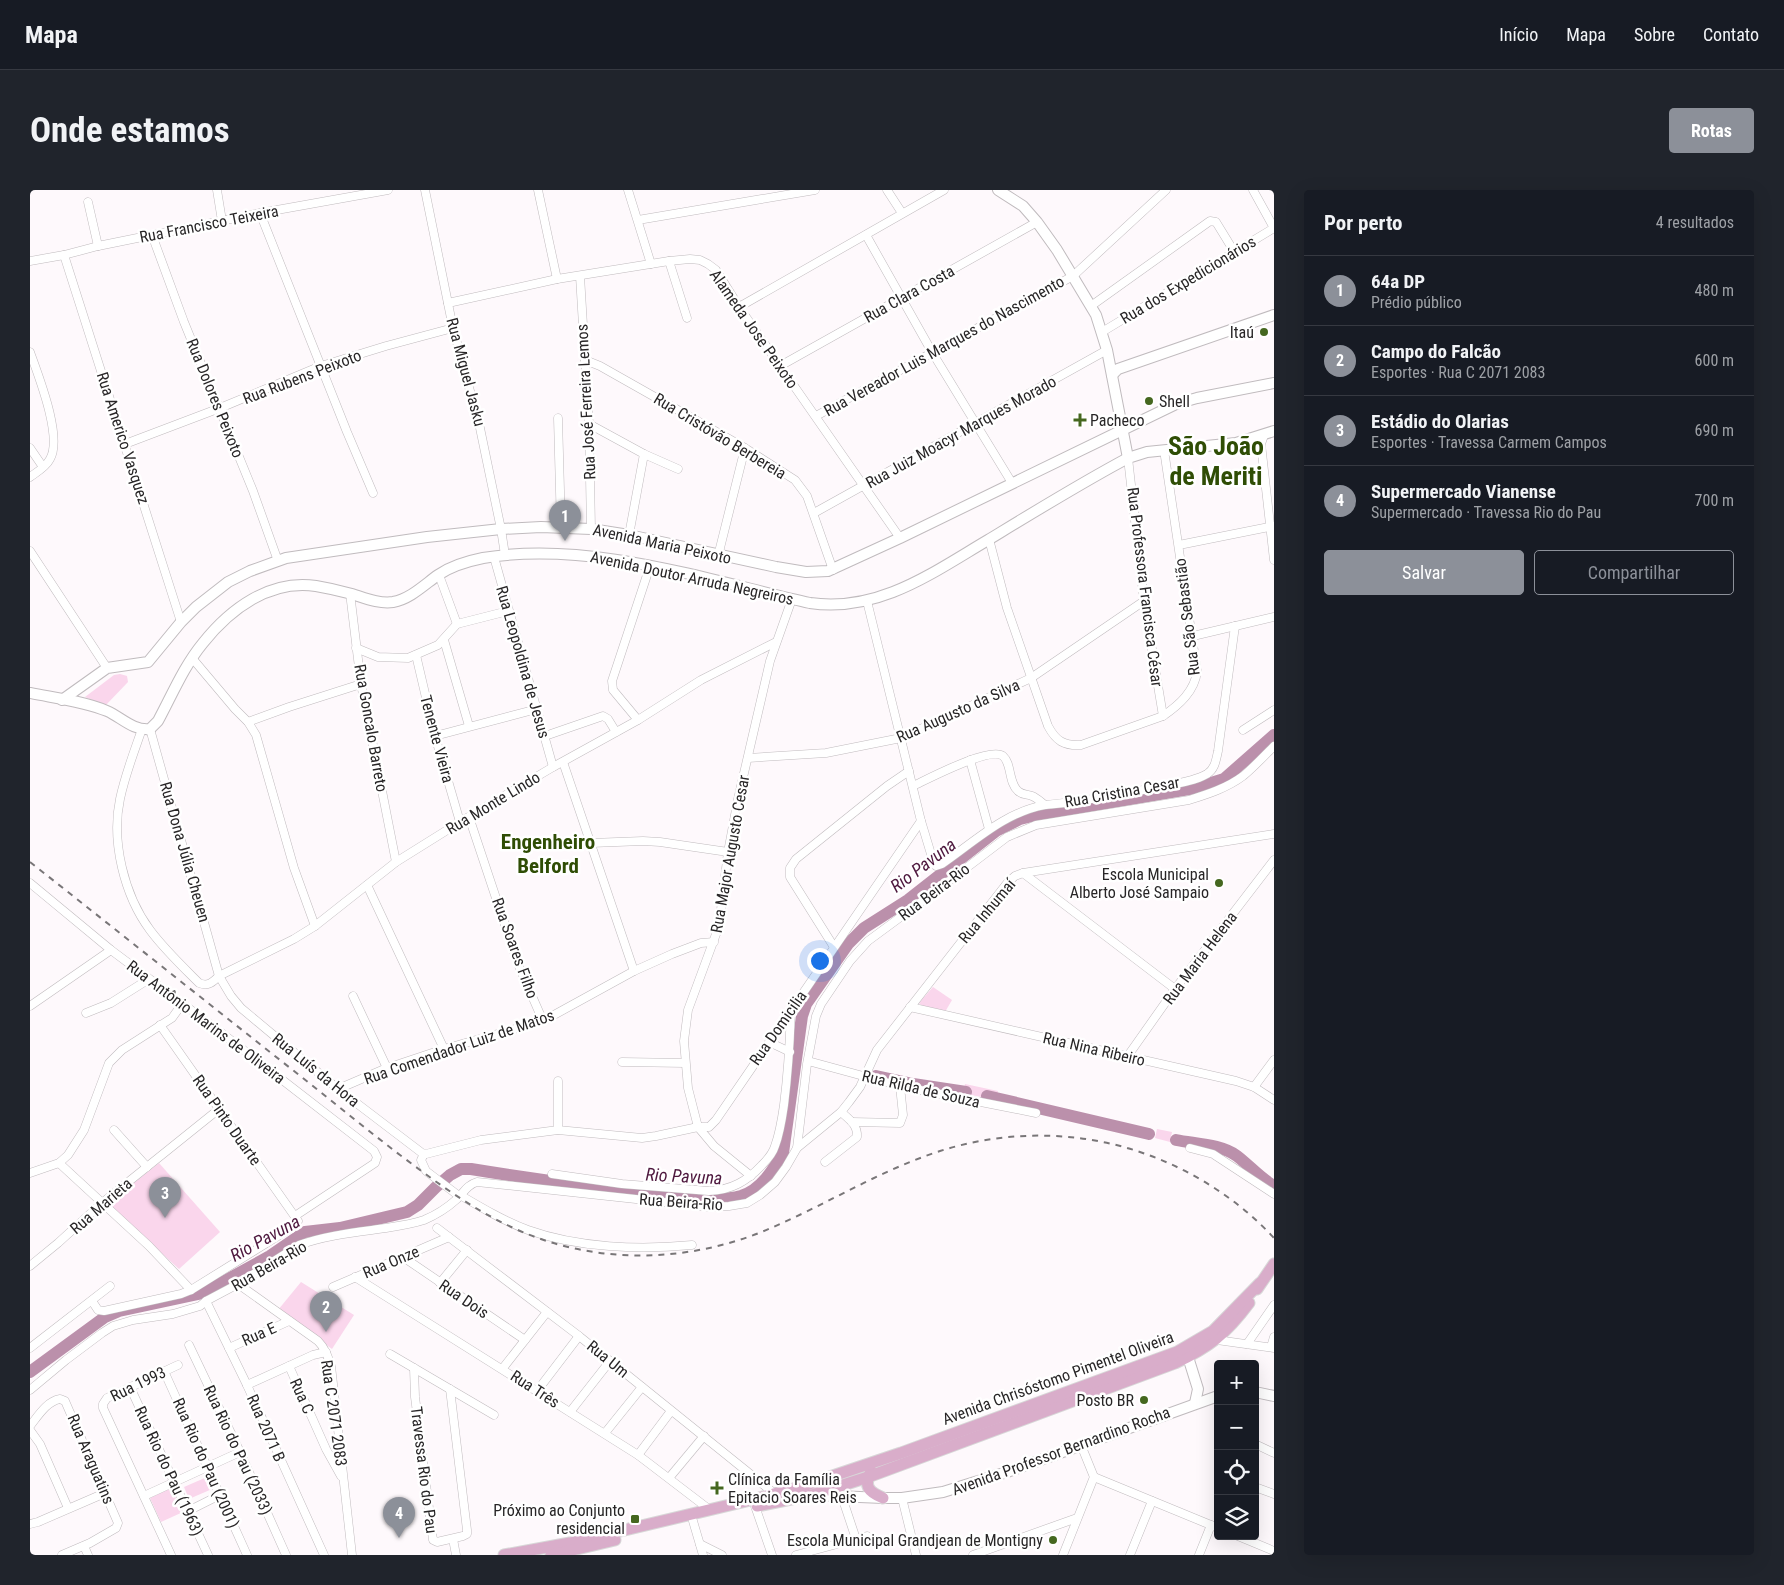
<!DOCTYPE html>
<html lang="pt">
<head>
<meta charset="utf-8">
<style>
  :root { --surface:#171b24; --page:#20242c; --text:#f1f3f6; --muted:#9ea1a6; --line:#363941; --accent:#8c9099 }
  body { margin:0; font-family:"Roboto Condensed",sans-serif; background:var(--page); color:var(--text) }
  .controls { position:absolute; right:15px; bottom:15px; display:grid; overflow:hidden; border-radius:5px; box-shadow:0 5px 20px #0002 }
  .controls button { width:45px; height:45px; display:grid; place-items:center; padding:0; border:0; border-bottom:1px solid var(--line); background:var(--surface); color:var(--text); font:25px sans-serif }
  .you { position:absolute; left:789px; top:770px; width:18px; height:18px; margin:-12px; border:4px solid #fff; border-radius:50%; background:#1a73e8; box-shadow:0 0 0 8px #1a73e833 }
  .badge { display:grid; place-items:center; width:32px; height:32px; border-radius:50%; background:var(--accent); color:#fff; font-size:16px; font-weight:700 }
  .pin { position:absolute; translate:-50% -41px; filter:drop-shadow(0 1px 2px #0008) }
  .pin::after { content:''; position:absolute; top:26px; width:18px; height:15px; background:inherit; clip-path:polygon(0 0,100% 0,50% 100%) }
  .list { margin:0; padding:0; list-style:none }
  h2 { display:flex; justify-content:space-between; align-items:center; height:65px; margin:0; padding:0 20px; font-size:21px }
  h2 small { font-size:16px; font-weight:400; color:var(--muted) }
  .list li { display:grid; grid-template-columns:32px 1fr auto; gap:15px; align-items:center; box-sizing:border-box; height:70px; padding:0 20px; border-top:1px solid var(--line) }
  .list b { display:block; font-size:19px; white-space:nowrap }
  .list p { margin:0; font-size:16px; white-space:nowrap; color:var(--muted) }
  .list em { font-size:16px; font-style:normal; color:var(--muted) }
  .actions { display:flex; gap:10px; padding:15px 20px }
  .actions a { flex:1; padding:11px 0; border:1px solid var(--accent); border-radius:5px; text-align:center; font-size:18px; color:var(--accent) }
  .actions .main { background:var(--accent); color:#fff }
  .icon { flex:none; width:28px; height:28px; fill:none; stroke:currentColor; stroke-width:2; stroke-linecap:round; stroke-linejoin:round }
  .map { position:relative; flex:none; width:1244px; height:1365px; overflow:hidden; border-radius:5px }
  header { display:flex; align-items:center; gap:30px; box-sizing:border-box; height:70px; padding:0 25px; background:var(--surface); border-bottom:1px solid var(--line) }
  header strong { font-size:24px }
  nav { display:flex; gap:28px; margin-inline-start:auto; font-size:18px }
  .intro { display:flex; align-items:center; justify-content:space-between; box-sizing:border-box; height:120px; padding:0 30px }
  h1 { margin:0; font-size:35px }
  .button { padding:12px 22px; border-radius:5px; background:var(--accent); color:#fff; font-size:18px; font-weight:700 }
  main { display:flex; gap:30px; padding:0 30px }
  aside { flex:1; background:var(--surface); border-radius:5px; box-shadow:0 5px 20px #0002 }
  .map>svg:first-child { display:block }
  .green { fill:#fad6ec }
  .lines { fill:none; stroke-linecap:round; stroke-linejoin:round }
  .river { stroke:#bb90ab; stroke-width:12 }
  .minor-casing { stroke:#c0bbbe; stroke-width:9 }
  .secondary-casing { stroke:#c0bbbe; stroke-width:12 }
  .primary-casing { stroke:#d8d8d8; stroke-width:13 }
  .minor { stroke:#fff; stroke-width:8 }
  .secondary { stroke:#fff; stroke-width:10 }
  .primary { stroke:#d9adca; stroke-width:11 }
  .rail { stroke:#797678; stroke-width:2; stroke-dasharray:6 6; stroke-linecap:butt }
  .poi-dot { fill:#45671f; stroke:#fff; stroke-width:2 }
  .labels { text-anchor:middle; dominant-baseline:central; stroke-width:5; stroke-linejoin:round; paint-order:stroke }
  .street-label { font-size:16px; fill:#282627; stroke:#fff }
  .poi-label { font-size:16px; fill:#282627; stroke:#fff; text-anchor:end }
  .water-label { font-size:18px; font-style:italic; fill:#4e183e; stroke:#fff }
  .district-label { font-size:21px; font-weight:bold; fill:#2f4d05; stroke:#fff }
  .town-label { font-size:26px; font-weight:bold; fill:#2f4d05; stroke:#fff }
</style>
</head>
<body>
<header>
<strong>Mapa</strong>
<nav><a>Início</a><a>Mapa</a><a>Sobre</a><a>Contato</a></nav>
</header>
<div class="intro"><h1>Onde estamos</h1><a class="button">Rotas</a></div>
<main>
<div class="map">
<svg width="1244" height="1365" viewBox="0 0 1244 1365">
  <rect width="100%" height="100%" fill="#fef9fc"/>
  <g class="green">
    <path d="M90,484L97,486L98,492L75,516L55,507L84,485Z"/>
    <path d="M903,797L922,810L915,822L893,817L889,813Z"/>
    <path d="M935,894L968,901L967,906L957,904L956,908L936,904L937,900L934,899Z"/>
    <path d="M1127,939L1142,942L1140,952L1125,948Z"/>
    <path d="M129,973L190,1042L149,1079L77,1014Z"/>
    <path d="M271,1092L324,1125L302,1159L248,1120Z"/>
    <path d="M177,1287L182,1299L159,1309L154,1297Z"/>
    <path d="M141,1298L153,1322L131,1332L120,1308Z"/>
  </g>
  <g class="lines">
    <g class="river">
      <path d="M846,886L883,894L936,902"/>
      <path d="M957,906L1119,944"/>
      <path d="M1146,950C1165,954 1191,954 1207,966C1220,976 1230,988 1244,996"/>
      <path d="M0,1182L75,1127L89,1121L173,1103L240,1066L275,1042L310,1038L377,1022L388,1015L406,997L420,985L431,979H441C508,990 574,999 642,1005C664,1007 689,1012 711,1006C731,1000 743,980 753,963L772,826L776,814L818,754L834,738L878,710L966,641L990,629L1006,625L1165,598L1194,589L1244,545"/>
    </g>
    <g class="minor-casing">
      <g id="minor">
        <path d="M187,0L192,31"/>
        <path d="M395,0L423,138L450,238L471,339L475,365"/>
        <path d="M508,0L527,89"/>
        <path d="M598,0L621,74"/>
        <path d="M857,0L872,23"/>
        <path d="M1223,0L1244,38"/>
        <path d="M58,12L68,56"/>
        <path d="M230,23L317,242L343,303"/>
        <path d="M608,30L785,0"/>
        <path d="M122,45L154,132L223,301L248,371"/>
        <path d="M836,45L902,162L982,293"/>
        <path d="M34,65L151,432"/>
        <path d="M0,71L34,65L68,56L230,23L358,0"/>
        <path d="M639,71L657,128"/>
        <path d="M550,86L559,234L561,339"/>
        <path d="M418,113L527,89L639,71L660,69L670,70L678,74L686,80L709,117L870,348"/>
        <path d="M1061,116L1180,31L1186,32L1205,63"/>
        <path d="M709,117L914,0"/>
        <path d="M1072,142L1244,38"/>
        <path d="M0,162C8,185 33,247 20,269C16,277 7,282 0,287"/>
        <path d="M555,170L570,176L715,258L765,290L777,306L803,380"/>
        <path d="M750,176L1007,32"/>
        <path d="M786,226L1043,86L1136,0"/>
        <path d="M528,228L531,337"/>
        <path d="M559,234L614,264L648,279"/>
        <path d="M1234,245L1231,254L1244,370"/>
        <path d="M95,254L190,218L291,176L356,156L423,138"/>
        <path d="M0,258L13,277"/>
        <path d="M1098,268L1114,411L1133,526"/>
        <path d="M784,323L1077,160"/>
        <path d="M599,345L614,264"/>
        <path d="M959,349L977,418L1018,536C1026,551 1034,556 1051,555L1133,526C1149,515 1165,501 1167,481L1134,260"/>
        <path d="M1149,355L1244,336"/>
        <path d="M0,361L77,478"/>
        <path d="M688,366L715,258"/>
        <path d="M464,367L523,577"/>
        <path d="M409,385L427,434"/>
        <path d="M320,403L331,494L366,672"/>
        <path d="M837,411L891,631L904,674L906,676L912,674C944,652 975,622 1015,615"/>
        <path d="M1163,446L1244,427"/>
        <path d="M414,450L439,536"/>
        <path d="M326,458L348,467L378,468L408,455L427,434L478,421"/>
        <path d="M386,465L405,546L430,632"/>
        <path d="M162,468L205,519L218,532L226,545L264,678L285,736"/>
        <path d="M608,530L583,500L582,491L620,376"/>
        <path d="M218,532L259,517L331,494"/>
        <path d="M112,539C104,562 95,585 90,609C81,651 94,705 120,740C134,759 152,776 169,793C178,797 183,792 189,786L264,749L285,736L366,672L430,632L523,577L608,530L671,490L746,452"/>
        <path d="M120,539L189,786L201,806L211,818L308,899L392,963L396,964L451,950L528,940L612,948L626,946L668,937H679L686,930L891,631"/>
        <path d="M1213,540L1244,520"/>
        <path d="M405,546L507,519"/>
        <path d="M515,546L573,526L578,529L586,542"/>
        <path d="M718,568L796,563L871,548L1001,488L1114,411"/>
        <path d="M940,570L959,639"/>
        <path d="M533,572L604,781"/>
        <path d="M883,596C898,589 960,556 973,566C982,574 978,592 988,601C992,605 997,604 1002,606C1007,608 1011,612 1015,615C1053,612 1091,604 1129,597C1144,594 1163,592 1177,584C1185,579 1186,570 1188,561L1205,436"/>
        <path d="M439,627L488,774L513,831"/>
        <path d="M561,653L613,651L630,652L698,662"/>
        <path d="M993,683L1145,799"/>
        <path d="M0,693L81,760L193,844L344,961L347,967L345,973L265,1026"/>
        <path d="M337,695L414,859"/>
        <path d="M804,757L760,687V678L766,669L857,596L879,581"/>
        <path d="M323,806L357,878"/>
        <path d="M0,816L81,760"/>
        <path d="M880,817L1206,891L1224,897L1244,910"/>
        <path d="M56,823L81,813L119,789"/>
        <path d="M739,852L760,862"/>
        <path d="M1097,867L1145,799L1244,670"/>
        <path d="M778,871L870,896L1006,923"/>
        <path d="M592,872L655,873"/>
        <path d="M528,891V940"/>
        <path d="M1224,897L1244,870"/>
        <path d="M308,899L357,878L414,859L513,831L604,781L642,764L671,753L684,752"/>
        <path d="M822,932L870,933L873,925L870,896"/>
        <path d="M84,940L117,977"/>
        <path d="M767,958L811,922L819,912L830,897L847,860L978,692L985,686L993,683L1244,644"/>
        <path d="M1160,958L1183,964L1244,1004"/>
        <path d="M394,964L391,970L396,981L429,1006"/>
        <path d="M795,972L827,947C828,935 819,929 811,922"/>
        <path d="M29,973L119,1056L161,1100"/>
        <path d="M0,983L29,973L38,965L54,940L79,873L92,860L142,828L152,814"/>
        <path d="M522,984L592,994L679,1001C702,1000 717,991 732,975C737,970 743,963 745,956C750,943 752,929 754,915C758,883 760,852 761,819"/>
        <path d="M721,986L684,956L668,937L658,898L654,851L658,820L689,736L698,662L708,609L740,471L762,409"/>
        <path d="M430,1005C452,1018 474,1031 498,1040C548,1058 610,1060 662,1055"/>
        <path d="M407,1038L549,1146L745,1304"/>
        <path d="M373,1067L495,1150"/>
        <path d="M0,1076L28,1053L72,1013L189,919"/>
        <path d="M325,1087L608,1265L680,1320"/>
        <path d="M410,1093L437,1060"/>
        <path d="M208,1094L288,1151C295,1158 298,1167 301,1176L322,1365"/>
        <path d="M303,1097L419,1047"/>
        <path d="M62,1111L68,1120L74,1121L151,1104L161,1100L264,1036L268,1031L130,835"/>
        <path d="M176,1111L217,1195L294,1365"/>
        <path d="M1187,1150L1244,1158"/>
        <path d="M1217,1154L1244,1115"/>
        <path d="M159,1155L210,1262L256,1365"/>
        <path d="M1241,1157L1244,1147"/>
        <path d="M0,1158L80,1096"/>
        <path d="M199,1158L259,1131"/>
        <path d="M360,1164L464,1225"/>
        <path d="M259,1176L296,1259L311,1286"/>
        <path d="M384,1178L385,1207L403,1350L407,1352L433,1346L437,1344V1340L420,1199"/>
        <path d="M473,1178L517,1122"/>
        <path d="M134,1181L217,1365"/>
        <path d="M217,1195L283,1165L296,1162"/>
        <path d="M100,1197L178,1365"/>
        <path d="M0,1200L36,1170L72,1143L83,1136L103,1130L143,1124L170,1116L176,1111L208,1094L269,1055C296,1045 328,1042 356,1038C369,1036 382,1034 394,1030C406,1025 417,1018 427,1009C434,1002 437,995 447,992L680,1017L699,1016L717,1013L730,1005L745,992L756,977L767,958L777,874L786,826L791,814L820,771L838,751L910,698L977,647L1006,635L1159,610C1178,604 1197,598 1213,586C1224,577 1234,566 1244,556"/>
        <path d="M507,1201L549,1146"/>
        <path d="M540,1222L580,1171"/>
        <path d="M0,1236C8,1226 17,1211 30,1209L35,1211L88,1333L86,1338L60,1353L32,1365"/>
        <path d="M0,1240L10,1254L38,1318"/>
        <path d="M575,1243L612,1197"/>
        <path d="M1225,1254L1244,1263"/>
        <path d="M1051,1255L1064,1287L1188,1338"/>
        <path d="M608,1265L641,1221"/>
        <path d="M639,1288L674,1246"/>
        <path d="M1225,1297L1244,1304"/>
        <path d="M114,1306L210,1262"/>
        <path d="M812,1307L826,1349"/>
        <path d="M872,1308L886,1365"/>
        <path d="M725,1316L742,1365"/>
        <path d="M158,1321L190,1305"/>
        <path d="M663,1331L673,1365"/>
        <path d="M0,1334L8,1332L75,1303"/>
        <path d="M1208,1346L1244,1361"/>
        <path d="M423,1349L426,1365"/>
        <path d="M670,1354L692,1365"/>
        <path d="M54,1356L58,1365"/>
        <path d="M141,1365L73,1218V1214L77,1208L148,1175"/>
        <path d="M766,1365L837,1346"/>
        <path d="M943,1365L1047,1328"/>
        <path d="M1033,1365L1064,1287"/>
        <path d="M1100,1365L1122,1311"/>
        <path d="M1169,1365L1181,1335"/>
      </g>
    </g>
    <g class="secondary-casing">
      <g id="secondary">
        <path d="M968,0L993,16L1007,32L1027,60L1066,125L1077,160L1098,268"/>
        <path d="M1082,185L1088,179L1244,125"/>
        <path d="M0,503C25,508 53,511 77,521C91,527 103,541 120,539L128,531C142,505 154,476 173,453C200,419 240,389 286,396C298,398 311,401 322,404C335,408 349,414 363,412C380,409 394,395 408,385C421,376 438,371 453,368C559,350 677,390 780,413C848,423 902,383 958,350C1004,322 1051,293 1098,268L1117,262L1206,253L1244,241"/>
        <path d="M32,510L77,478L118,472L151,432L166,417L198,392L220,381L256,368L397,347L471,339L511,337L561,339L599,345L746,377L776,382L798,381L870,348L1146,214L1167,208L1244,193"/>
        <path d="M1151,1163L1158,1167L1168,1199L1165,1213"/>
        <path d="M1225,1202L1244,1206"/>
        <path d="M783,1305L853,1308H872L913,1302L977,1282L1188,1206"/>
      </g>
    </g>
    <g class="primary-casing">
      <g id="primary">
        <path d="M1227,1099L1244,1074"/>
        <path d="M841,1281C833,1297 839,1302 853,1308"/>
        <path d="M727,1316L782,1305L838,1287L1145,1173C1179,1157 1196,1144 1219,1113"/>
        <path d="M474,1365L540,1353L729,1308L773,1296L871,1263L1147,1162L1183,1141L1230,1093"/>
        <path d="M521,1365L585,1350"/>
      </g>
    </g>
    <use href="#minor" class="minor"/>
    <use href="#secondary" class="secondary"/>
    <use href="#primary" class="primary"/>
    <path class="rail" d="M0,672C90,743 179,814 269,885C303,912 336,939 370,965C423,1005 472,1041 538,1057C605,1073 677,1066 741,1038C797,1014 851,980 910,961C973,941 1043,940 1107,961C1159,978 1207,1008 1244,1048"/>
  </g>
  <g class="poi-dot">
    <circle cx="1234" cy="142" r="5"/>
    <circle cx="1119" cy="211" r="5"/>
    <path d="M1047.5 222.5h5v5h5v5h-5v5h-5v-5h-5v-5h5z"/>
    <circle cx="1189" cy="693" r="5"/>
    <circle cx="1114" cy="1210" r="5"/>
    <path d="M684.5 1290.5h5v5h5v5h-5v5h-5v-5h-5v-5h5z"/>
    <rect x="600" y="1324" width="10" height="10" rx="2.5"/>
    <circle cx="1023" cy="1350" r="5"/>
  </g>
  <g class="labels">
    <g class="street-label">
      <text transform="translate(179 34) rotate(-11)">Rua Francisco Teixeira</text>
      <text transform="translate(1158 90) rotate(-31)">Rua dos Expedicionários</text>
      <text transform="translate(879 104) rotate(-29)">Rua Clara Costa</text>
      <text transform="translate(724 139) rotate(55)">Alameda Jose Peixoto</text>
      <text transform="translate(914 156) rotate(-29)">Rua Vereador Luis Marques do Nascimento</text>
      <text transform="translate(436 182) rotate(75)">Rua Miguel Jasku</text>
      <text transform="translate(272 187) rotate(-21)">Rua Rubens Peixoto</text>
      <text transform="translate(185 208) rotate(68)">Rua Dolores Peixoto</text>
      <text transform="translate(556 212) rotate(-93)">Rua José Ferreira Lemos</text>
      <text transform="translate(931 242) rotate(-29)">Rua Juiz Moacyr Marques Morado</text>
      <text transform="translate(690 246) rotate(31)">Rua Cristóvão Berbereia</text>
      <text transform="translate(93 248) rotate(72)">Rua Americo Vasquez</text>
      <text transform="translate(632 354) rotate(12)">Avenida Maria Peixoto</text>
      <text transform="translate(662 388) rotate(12)">Avenida Doutor Arruda Negreiros</text>
      <text transform="translate(1115 397) rotate(83)">Rua Professora Francisca César</text>
      <text transform="translate(1157 427) rotate(-97)">Rua São Sebastião</text>
      <text transform="translate(493 472) rotate(74)">Rua Leopoldina de Jesus</text>
      <text transform="translate(928 521) rotate(-24)">Rua Augusto da Silva</text>
      <text transform="translate(341 538) rotate(80)">Rua Goncalo Barreto</text>
      <text transform="translate(407 549) rotate(75)">Tenente Vieira</text>
      <text transform="translate(1092 602) rotate(-10)">Rua Cristina Cesar</text>
      <text transform="translate(463 613) rotate(-31)">Rua Monte Lindo</text>
      <text transform="translate(155 662) rotate(74)">Rua Dona Júlia Cheuen</text>
      <text transform="translate(700 664) rotate(-80)">Rua Major Augusto Cesar</text>
      <text transform="translate(904 702) rotate(-37)">Rua Beira-Rio</text>
      <text transform="translate(957 721) rotate(-50)">Rua Inhumaí</text>
      <text transform="translate(485 758) rotate(70)">Rua Soares Filho</text>
      <text transform="translate(1170 768) rotate(-53)">Rua Maria Helena</text>
      <text transform="translate(176 832) rotate(37)">Rua Antônio Marins de Oliveira</text>
      <text transform="translate(748 838) rotate(-55)">Rua Domicilia</text>
      <text transform="translate(429 857) rotate(-19)">Rua Comendador Luiz de Matos</text>
      <text transform="translate(1064 859) rotate(13)">Rua Nina Ribeiro</text>
      <text transform="translate(286 880) rotate(39)">Rua Luís da Hora</text>
      <text transform="translate(891 899) rotate(13)">Rua Rilda de Souza</text>
      <text transform="translate(197 930) rotate(55)">Rua Pinto Duarte</text>
      <text transform="translate(651 1012) rotate(4)">Rua Beira-Rio</text>
      <text transform="translate(71 1016) rotate(-41)">Rua Marieta</text>
      <text transform="translate(361 1072) rotate(-23)">Rua Onze</text>
      <text transform="translate(239 1076) rotate(-30)">Rua Beira-Rio</text>
      <text transform="translate(434 1109) rotate(34)">Rua Dois</text>
      <text transform="translate(229 1144) rotate(-24)">Rua E</text>
      <text transform="translate(578 1169) rotate(39)">Rua Um</text>
      <text transform="translate(1028 1188) rotate(-20)">Avenida Chrisóstomo Pimentel Oliveira</text>
      <text transform="translate(108 1194) rotate(-26)">Rua 1993</text>
      <text transform="translate(505 1199) rotate(33)">Rua Três</text>
      <text transform="translate(272 1206) rotate(66)">Rua C</text>
      <text transform="translate(304 1223) rotate(82)">Rua C 2071 2083</text>
      <text transform="translate(236 1238) rotate(66)">Rua 2071 B</text>
      <text transform="translate(208 1260) rotate(65)">Rua Rio do Pau (2033)</text>
      <text transform="translate(1031 1261) rotate(-20)">Avenida Professor Bernardino Rocha</text>
      <text transform="translate(61 1269) rotate(67)">Rua Araguatins</text>
      <text transform="translate(176 1273) rotate(66)">Rua Rio do Pau (2001)</text>
      <text transform="translate(394 1280) rotate(83)">Travessa Rio do Pau</text>
      <text transform="translate(139 1281) rotate(65)">Rua Rio do Pau (1963)</text>
    </g>
    <g class="poi-label">
      <text x="1224" y="142">Itaú</text>
      <text x="1129" y="211" text-anchor="start">Shell</text>
      <text x="1060" y="230" text-anchor="start">Pacheco</text>
      <text x="1179" y="684">Escola Municipal<tspan x="1179" dy="18">Alberto José Sampaio</tspan></text>
      <text x="1104" y="1210">Posto BR</text>
      <text x="698" y="1289" text-anchor="start">Clínica da Família<tspan x="698" dy="18">Epitacio Soares Reis</tspan></text>
      <text x="595" y="1320">Próximo ao Conjunto<tspan x="595" dy="18">residencial</tspan></text>
      <text x="1013" y="1350">Escola Municipal Grandjean de Montigny</text>
    </g>
    <g class="water-label">
      <text transform="translate(893 675) rotate(-37)">Rio Pavuna</text>
      <text transform="translate(654 986) rotate(3)">Rio Pavuna</text>
      <text transform="translate(235 1048) rotate(-29)">Rio Pavuna</text>
    </g>
    <g class="district-label">
      <text x="518" y="652">Engenheiro<tspan x="518" dy="24">Belford</tspan></text>
    </g>
    <g class="town-label">
      <text x="1186" y="256">São João<tspan x="1186" dy="30">de Meriti</tspan></text>
    </g>
  </g>
</svg>
<div class="controls">
<button>+</button>
<button>−</button>
<button><svg class="icon" aria-label="locate" viewBox="0 0 24 24"><circle cx="12" cy="12" r="6"/><path d="M12 2v4M12 18v4M2 12h4M18 12h4"/></svg></button>
<button><svg class="icon" aria-label="layers" viewBox="0 0 24 24"><path d="M12 4l9 5-9 5-9-5zM3 14l9 5 9-5"/></svg></button>
</div>
<div class="you"></div>
<div class="pin badge" style="left:535px;top:351px">1</div>
<div class="pin badge" style="left:296px;top:1142px">2</div>
<div class="pin badge" style="left:135px;top:1028px">3</div>
<div class="pin badge" style="left:369px;top:1348px">4</div>
</div>
<aside>
<h2>Por perto<small>4 resultados</small></h2>
<ul class="list">
<li><span class="badge">1</span><div><b>64a DP</b><p>Prédio público</p></div><em>480 m</em></li>
<li><span class="badge">2</span><div><b>Campo do Falcão</b><p>Esportes · Rua C 2071 2083</p></div><em>600 m</em></li>
<li><span class="badge">3</span><div><b>Estádio do Olarias</b><p>Esportes · Travessa Carmem Campos</p></div><em>690 m</em></li>
<li><span class="badge">4</span><div><b>Supermercado Vianense</b><p>Supermercado · Travessa Rio do Pau</p></div><em>700 m</em></li>
</ul>
<div class="actions"><a class="main">Salvar</a><a>Compartilhar</a></div>
</aside>
</main>
</body>
</html>
